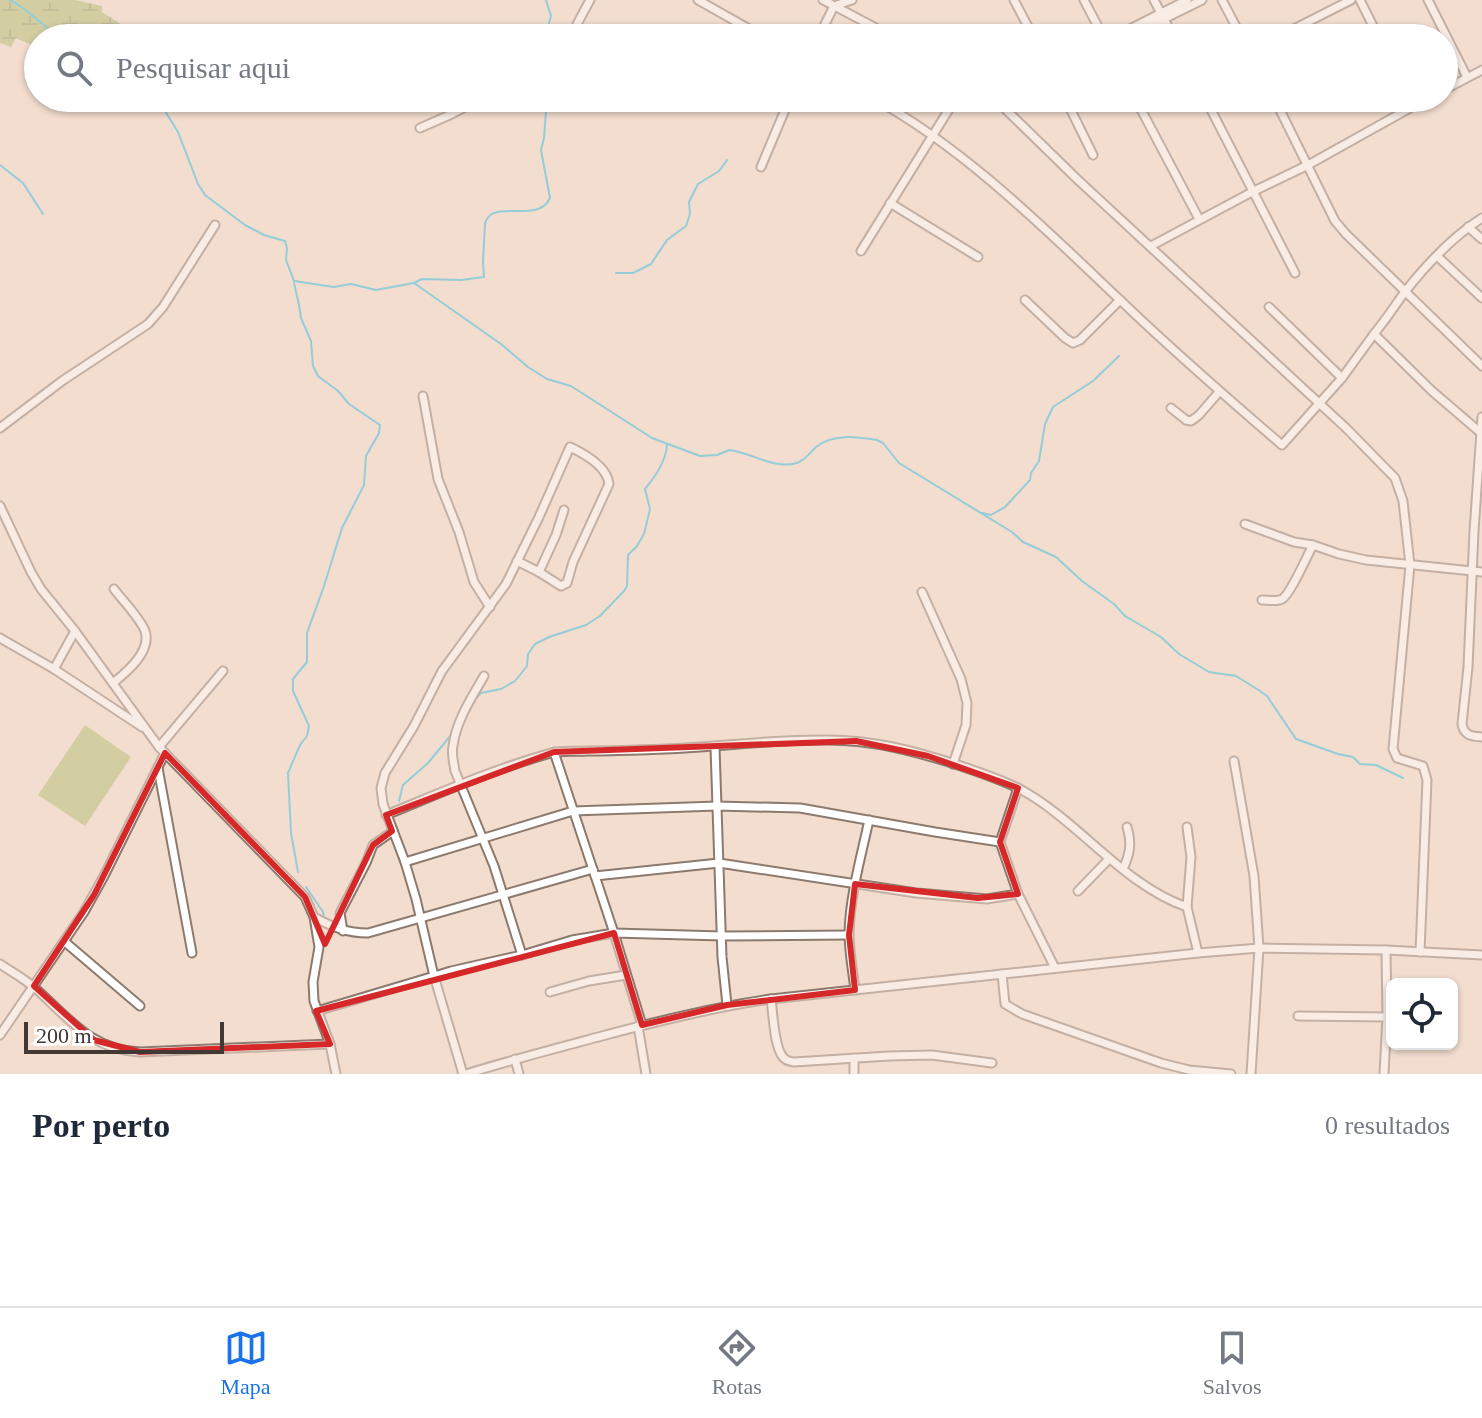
<!DOCTYPE html>
<html lang="pt">
<head>
<meta charset="utf-8">
<style>
  :root { --surface:#fff; --page:#f6f6f7; --text:#1f2937; --muted:#747a83; --line:#e0e1e3; --accent:#1a73e8 }
  body { margin:0; font-family:Georgia,serif; background:var(--page); color:var(--text) }
  .controls { position:absolute; right:24px; bottom:24px; display:grid; overflow:hidden; border-radius:12px; box-shadow:0 2px 6px #0004 }
  .controls button { width:72px; height:72px; display:grid; place-items:center; padding:0; border:0; border-bottom:2px solid var(--line); background:var(--surface); color:var(--text); font:40px sans-serif }
  .scale { position:absolute; left:24px; bottom:20px; width:200px; box-sizing:border-box; padding-left:8px; border:4px solid #423934; border-top:0; font-size:22px; line-height:28px; white-space:nowrap; color:#423934; -webkit-text-stroke:6px #fff; paint-order:stroke }
  .list { margin:0; padding:0; list-style:none }
  h2 { display:flex; justify-content:space-between; align-items:center; height:104px; margin:0; padding:0 32px; font-size:34px }
  h2 small { font-size:26px; font-weight:400; color:var(--muted) }
  .icon { flex:none; width:44px; height:44px; fill:none; stroke:currentColor; stroke-width:2; stroke-linecap:round; stroke-linejoin:round }
  .map { position:relative; flex:none; width:1482px; height:1074px; overflow:hidden }
  .search { position:absolute; background:var(--surface); box-shadow:0 2px 6px #0004; left:24px; right:24px; top:24px; height:88px; display:flex; align-items:center; gap:20px; box-sizing:border-box; padding:0 28px; border-radius:44px; color:var(--muted); font-size:30px }
  .sheet { height:232px; background:var(--surface) }
  nav { display:flex; justify-content:space-around; align-items:center; box-sizing:border-box; height:112px; border-top:2px solid var(--line); background:var(--surface); font-size:22px; color:var(--muted) }
  nav a { display:grid; justify-items:center; gap:4px }
  nav .on { color:var(--accent) }
  .map>svg:first-child { display:block }
  .grass { fill:#adbb6b }
  .wetland { fill:url(#wetland-marsh) }
  .lines { fill:none; stroke-linecap:round; stroke-linejoin:round }
  .stream { stroke:#23bbe2; stroke-width:2 }
  .minor-casing { stroke:#8d7a6e; stroke-width:11 }
  .minor { stroke:#fff; stroke-width:7 }
  .marked { fill:none; stroke:#d62828; stroke-width:6; stroke-linejoin:round }
</style>
</head>
<body>
<div class="map">
<svg width="1482" height="1074" viewBox="0 0 1482 1074">
  <defs>
    <pattern id="wetland-marsh" width="20" height="14" patternUnits="userSpaceOnUse" patternTransform="scale(2)"><rect width="20" height="14" fill="#adbb6b"/><path d="M1 5h8M5 5V1M11 12h8M15 12V8" fill="none" stroke="#8e9959"/></pattern>
  </defs>
  <rect width="100%" height="100%" fill="#f2ddcf"/>
  <path class="grass" d="M85,725L131,757L85,826L38,795Z"/>
  <path class="wetland" d="M0,0H75L102,6V12L143,38H38V48L16,38L11,47L0,43Z"/>
  <g class="lines">
    <g class="stream">
      <path d="M10,0C29,9 43,27 61,38"/>
      <path d="M545,38L551,16L546,0"/>
      <path d="M157,98L178,132L198,184L205,195L245,225L264,235L285,241L287,248L286,260L294,281L334,287L351,284L376,290L414,283L422,279L461,280L484,277L483,262L485,224C491,197 538,225 550,198L541,150L544,138L547,98"/>
      <path d="M0,165L23,183L43,214"/>
      <path d="M616,273H633L651,264L667,240L686,226L690,214L689,202L698,184L719,171L727,160"/>
      <path d="M294,283L299,305L301,318L311,341L313,366L318,376L338,391L349,404L380,425L379,433L366,456L364,485L342,528L324,586L307,633V662L293,679V691L309,726L307,736L300,745L288,773L291,833L298,872"/>
      <path d="M414,283L501,344L528,367L547,379L571,386L652,438L700,456L717,455L729,450C751,452 774,470 797,463C805,460 810,453 816,447C833,433 857,437 877,440L883,443L899,463L1012,532L1023,542L1056,557L1082,581L1114,604L1125,616L1161,637L1179,654L1209,672L1236,676L1257,689L1267,696L1296,739L1338,754L1353,757L1360,764L1376,765L1403,778"/>
      <path d="M982,513L991,515L1005,507L1030,480L1031,473L1039,461L1045,424L1053,407L1093,381L1119,356"/>
      <path d="M474,700L481,693L501,689L515,681L527,666L528,654L535,644L549,637L586,625L600,616L624,591L627,586L628,555L637,546L644,534L650,509L645,489C655,477 666,461 667,445"/>
      <path d="M399,801L403,785L428,763L451,735"/>
      <path d="M306,887L323,912L324,920"/>
    </g>
    <g class="minor-casing">
      <g id="minor">
        <path d="M698,0L765,38"/>
        <path d="M823,0L895,38"/>
        <path d="M1014,0L1034,38"/>
        <path d="M1084,0L1104,38"/>
        <path d="M1154,0L1174,38"/>
        <path d="M1222,0L1242,38"/>
        <path d="M1360,0L1379,38"/>
        <path d="M1428,0L1467,77"/>
        <path d="M566,38L575,28L590,0"/>
        <path d="M818,38L834,6L852,0"/>
        <path d="M1112,38L1187,0"/>
        <path d="M1125,38L1202,0"/>
        <path d="M1276,38L1351,0"/>
        <path d="M1444,90L1482,70"/>
        <path d="M873,98C965,149 1042,226 1118,298C1171,349 1226,397 1282,445L1342,378L1374,334L1432,391L1481,433"/>
        <path d="M994,98L1077,179L1346,428L1395,478L1403,501L1410,565L1393,749L1397,758L1423,766L1427,780L1420,952"/>
        <path d="M1065,98L1093,155"/>
        <path d="M1135,98L1199,219"/>
        <path d="M1205,98L1295,273"/>
        <path d="M1274,98L1335,221L1346,234L1482,366"/>
        <path d="M1279,107L1296,98"/>
        <path d="M1141,109L1162,98"/>
        <path d="M420,128L452,114L482,98"/>
        <path d="M761,167L790,98"/>
        <path d="M890,203L978,257"/>
        <path d="M1468,227L1482,239"/>
        <path d="M1151,246L1252,192L1308,165L1428,98"/>
        <path d="M861,251L956,98"/>
        <path d="M1437,256L1482,298"/>
        <path d="M1025,300L1065,338L1073,343L1080,340L1120,300"/>
        <path d="M1269,307L1342,378"/>
        <path d="M1374,334C1385,321 1394,307 1404,293C1426,265 1452,237 1482,218"/>
        <path d="M423,396L438,479L459,532L474,582L490,607"/>
        <path d="M1171,408L1186,420L1191,421L1199,415L1219,392"/>
        <path d="M1482,417L1474,531L1468,667L1462,724C1464,736 1472,736 1482,737"/>
        <path d="M0,428L62,381L148,324L163,307L215,225"/>
        <path d="M0,506L31,572L41,589L75,631L159,747L305,897L314,917L319,947L313,982L314,1001L330,1044L336,1074"/>
        <path d="M1245,524L1294,542L1313,545C1307,556 1290,595 1282,599C1277,602 1268,600 1262,600"/>
        <path d="M1313,545L1339,554L1366,560L1482,572"/>
        <path d="M517,561L539,572L556,535L564,510"/>
        <path d="M922,592L961,679L967,703L966,725L953,764"/>
        <path d="M0,638L54,669L142,727"/>
        <path d="M54,669L75,631"/>
        <path d="M484,676C472,697 456,721 453,746C451,754 454,763 455,771L494,866L522,955"/>
        <path d="M113,683C127,672 152,651 145,631C140,618 123,601 114,589"/>
        <path d="M159,747L223,671"/>
        <path d="M715,747L722,957L727,1005"/>
        <path d="M554,752L614,933L642,1025"/>
        <path d="M1234,761L1254,876L1259,948L1251,1074"/>
        <path d="M158,768L192,953"/>
        <path d="M1018,788L1000,842L1018,894L1055,968"/>
        <path d="M386,815C440,793 494,769 551,753C562,750 575,752 587,751C613,751 639,750 665,749C719,747 774,739 828,740C873,740 915,751 958,765C979,772 1000,779 1020,789C1079,821 1123,885 1187,907"/>
        <path d="M1187,827L1191,857L1187,907L1198,953"/>
        <path d="M405,862L573,811L717,806L800,808L935,832L1000,842"/>
        <path d="M1123,869C1130,854 1132,843 1127,827"/>
        <path d="M595,876L719,863L916,893L987,899L1018,894"/>
        <path d="M1078,891L1109,859"/>
        <path d="M314,917C332,927 347,933 368,933L593,869"/>
        <path d="M343,931L340,913L366,863L373,845L393,831"/>
        <path d="M65,942L140,1006"/>
        <path d="M0,964C12,972 25,979 36,989C70,1019 91,1050 140,1052L330,1044"/>
        <path d="M1002,974L1005,1004L1022,1014L1161,1063L1189,1070L1231,1074"/>
        <path d="M855,990C853,972 849,952 849,933C850,895 861,857 869,820"/>
        <path d="M550,992L589,981L626,975"/>
        <path d="M771,999C773,1013 774,1047 783,1057C786,1061 789,1061 794,1062L889,1056L932,1055L992,1063"/>
        <path d="M317,1011L451,971L522,955L572,940L614,933L722,936L849,935"/>
        <path d="M1298,1016L1387,1017"/>
        <path d="M638,1026L646,1074"/>
        <path d="M0,1035L84,912L104,876L165,753"/>
        <path d="M854,1058V1074"/>
        <path d="M515,1059L519,1074"/>
        <path d="M463,1074L434,976L416,899L405,862L383,804L381,788L385,773L414,726L442,671L506,584L539,517L570,447C585,454 607,467 609,484L573,562L567,583L561,586L539,572"/>
        <path d="M466,1074C511,1060 557,1048 602,1036C658,1021 714,1007 771,999L1198,953L1259,948L1386,950L1482,955"/>
        <path d="M1384,1074L1387,1017L1386,950"/>
      </g>
    </g>
    <use href="#minor" class="minor"/>
  </g>
  <path d="M0 0H1482V1074H0ZM856,741L928,756L1018,788L1000,842L1018,894L978,898L855,884L849,935L855,990L727,1005L642,1025L614,933L316,1011L330,1044L140,1052L94,1040L34,986L94,895L165,753L305,897L325,944L373,845L392,831L386,815L554,752Z" fill="#f2ddcf" fill-opacity=".55" fill-rule="evenodd"/>
  <path class="marked" d="M856,741L928,756L1018,788L1000,842L1018,894L978,898L855,884L849,935L855,990L727,1005L642,1025L614,933L316,1011L330,1044L140,1052L94,1040L34,986L94,895L165,753L305,897L325,944L373,845L392,831L386,815L554,752Z"/>
</svg>
<div class="controls">
<button><svg class="icon" aria-label="locate" viewBox="0 0 24 24"><circle cx="12" cy="12" r="6"/><path d="M12 2v4M12 18v4M2 12h4M18 12h4"/></svg></button>
</div>
<div class="scale">200 m</div>
<div class="search"><svg class="icon" aria-label="search" viewBox="0 0 24 24"><circle cx="10" cy="10" r="6"/><path d="M15 15l6 6"/></svg>Pesquisar aqui</div>
</div>
<section class="sheet">
<h2>Por perto<small>0 resultados</small></h2>
<ul class="list">
</ul>
</section>
<nav>
<a class="on"><svg class="icon" aria-label="map" viewBox="0 0 24 24"><path d="M3 6l6-2 6 2 6-2v14l-6 2-6-2-6 2zM9 4v14M15 6v14"/></svg>Mapa</a>
<a><svg class="icon" aria-label="directions" viewBox="0 0 24 24"><path d="M12 3l9 9-9 9-9-9zM9 14v-3h6M13 9l2 2-2 2"/></svg>Rotas</a>
<a><svg class="icon" aria-label="saved" viewBox="0 0 24 24"><path d="M7 4h10v16l-5-4-5 4z"/></svg>Salvos</a>
</nav>
</body>
</html>
